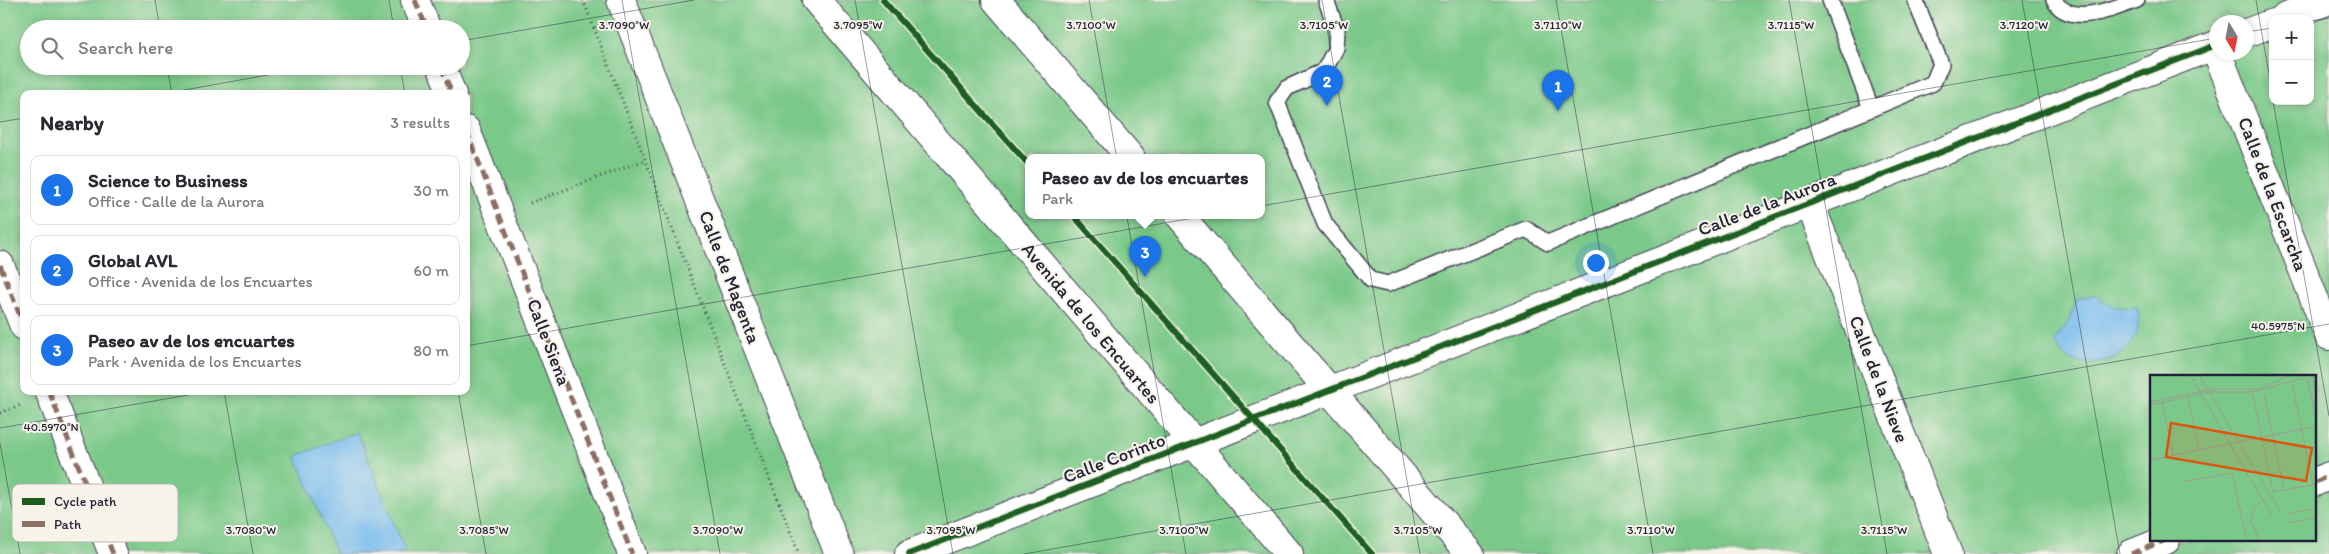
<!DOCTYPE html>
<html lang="en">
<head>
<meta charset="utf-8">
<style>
  :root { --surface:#fff; --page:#f7f7f7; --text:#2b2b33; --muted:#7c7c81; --line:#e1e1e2; --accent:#1a73e8 }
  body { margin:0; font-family:Itim,sans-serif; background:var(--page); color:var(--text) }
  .controls { position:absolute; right:15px; top:15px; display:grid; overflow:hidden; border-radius:10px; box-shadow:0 2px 8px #0003 }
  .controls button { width:45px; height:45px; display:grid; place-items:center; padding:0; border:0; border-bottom:1px solid var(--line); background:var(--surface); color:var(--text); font:25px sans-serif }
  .compass { position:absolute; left:2209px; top:15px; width:45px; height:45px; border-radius:50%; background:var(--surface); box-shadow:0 2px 8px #0003; rotate:170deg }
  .you { position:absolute; left:1595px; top:262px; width:18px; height:18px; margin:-12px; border:4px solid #fff; border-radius:50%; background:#1a73e8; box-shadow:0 0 0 8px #1a73e833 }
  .badge { display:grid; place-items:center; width:32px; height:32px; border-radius:50%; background:var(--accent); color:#fff; font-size:16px; font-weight:700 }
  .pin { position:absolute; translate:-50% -41px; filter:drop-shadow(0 1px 2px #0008) }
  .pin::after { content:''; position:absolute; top:26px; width:18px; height:15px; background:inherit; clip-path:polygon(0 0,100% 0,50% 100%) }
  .popup { position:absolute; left:1025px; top:154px; width:240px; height:65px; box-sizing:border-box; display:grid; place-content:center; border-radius:10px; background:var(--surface); filter:drop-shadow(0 1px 4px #0005); font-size:16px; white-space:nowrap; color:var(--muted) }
  .popup b { font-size:19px; color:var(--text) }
  .popup::after { content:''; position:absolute; left:50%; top:100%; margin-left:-10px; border:10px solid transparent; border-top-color:var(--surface) }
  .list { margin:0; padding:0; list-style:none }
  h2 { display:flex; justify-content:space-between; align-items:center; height:65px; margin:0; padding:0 20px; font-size:21px }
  h2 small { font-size:16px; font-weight:400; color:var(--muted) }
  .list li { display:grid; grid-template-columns:32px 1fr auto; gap:15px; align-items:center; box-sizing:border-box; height:70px; margin:0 10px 10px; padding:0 10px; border:1px solid var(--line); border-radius:10px }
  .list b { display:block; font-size:19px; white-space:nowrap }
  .list p { margin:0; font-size:16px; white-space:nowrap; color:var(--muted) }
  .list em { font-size:16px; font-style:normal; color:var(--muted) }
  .icon { flex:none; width:28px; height:28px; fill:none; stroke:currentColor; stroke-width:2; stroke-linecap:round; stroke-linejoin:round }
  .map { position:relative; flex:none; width:2329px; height:554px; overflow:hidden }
  .search { position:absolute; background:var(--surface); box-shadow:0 2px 8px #0003; left:20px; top:20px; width:450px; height:55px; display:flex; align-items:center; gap:12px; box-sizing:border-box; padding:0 18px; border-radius:28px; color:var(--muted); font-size:19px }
  .panel { position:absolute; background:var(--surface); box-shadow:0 2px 8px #0003; left:20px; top:90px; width:450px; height:305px; border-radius:10px }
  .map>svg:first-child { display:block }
  .green { fill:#7ac989; stroke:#4e7662; fill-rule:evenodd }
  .water { fill:#78bcee; stroke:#4d6f94 }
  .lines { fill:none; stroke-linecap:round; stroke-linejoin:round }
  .lane-casing { stroke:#423f51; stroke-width:18 }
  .street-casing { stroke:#423f51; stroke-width:30 }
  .path { stroke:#423f51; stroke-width:3; stroke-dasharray:1 4; stroke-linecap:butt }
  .lane { stroke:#fff; stroke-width:15 }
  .street { stroke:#fff; stroke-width:28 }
  .quiet { stroke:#8d6e63; stroke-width:5; stroke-dasharray:10 5; stroke-linecap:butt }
  .cycleway-casing { stroke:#f7f3e8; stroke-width:9 }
  .cycleway { stroke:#1b5e20; stroke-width:6 }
  .ticks { fill:none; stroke:#22223b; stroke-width:1; stroke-opacity:0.45 }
  .labels { text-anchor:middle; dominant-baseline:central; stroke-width:4; stroke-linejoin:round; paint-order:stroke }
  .street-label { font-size:19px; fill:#22223b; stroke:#f7f3e8 }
  .inset-road { fill:none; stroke:#a19894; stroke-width:1 }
  .view { fill:#de560e; fill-opacity:0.15; stroke:#de560e; stroke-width:2.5 }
  .inset-edge { fill:none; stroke:#22223b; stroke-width:2.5 }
  .key { fill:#f7f3e8; stroke:#b7b4b4; stroke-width:1 }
  .key-label { font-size:14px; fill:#22223b }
  .ticks-label { font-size:12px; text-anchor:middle; fill:#22223b; stroke:#f7f3e8; stroke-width:4; stroke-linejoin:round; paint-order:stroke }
</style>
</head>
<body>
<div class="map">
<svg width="2329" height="554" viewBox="0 0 2329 554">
  <rect width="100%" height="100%" fill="#f7f3e8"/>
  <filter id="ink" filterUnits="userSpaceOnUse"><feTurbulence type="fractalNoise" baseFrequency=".02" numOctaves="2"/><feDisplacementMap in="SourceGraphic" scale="10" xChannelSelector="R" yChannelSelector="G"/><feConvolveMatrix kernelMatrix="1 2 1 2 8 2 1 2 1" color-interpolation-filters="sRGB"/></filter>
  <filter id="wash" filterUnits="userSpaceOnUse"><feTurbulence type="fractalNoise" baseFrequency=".0096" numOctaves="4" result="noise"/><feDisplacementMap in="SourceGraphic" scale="20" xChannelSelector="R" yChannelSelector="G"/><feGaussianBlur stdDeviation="1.12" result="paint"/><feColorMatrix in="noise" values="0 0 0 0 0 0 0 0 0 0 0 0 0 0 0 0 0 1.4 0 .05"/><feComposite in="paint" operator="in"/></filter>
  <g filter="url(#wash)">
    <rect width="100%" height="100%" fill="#f5e6d0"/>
    <path class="green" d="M0,0H2329V554H0ZM2273,19H2310V101H2273ZM2216,22H2246V52H2216ZM29,29H461V66H29ZM24,94H466V391H24ZM1029,158H1261V216H1029ZM2152,376H2315V540H2152Z"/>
    <g class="water">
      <path d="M2095,295C2103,306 2124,309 2137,307C2151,364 2066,384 2055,340L2068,323L2077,299Z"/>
      <path d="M357,432L405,550L395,554H336L296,456Z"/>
    </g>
  </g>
  <g filter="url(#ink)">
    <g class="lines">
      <g class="lane-casing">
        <g id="lane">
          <path d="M1326,0L1337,30L1336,48L1324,71L1287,88L1277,102L1325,224L1371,280L1388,284L1526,229L1548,243L1933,83L1941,64L1915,0"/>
          <path d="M1830,0L1871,108"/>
          <path d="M2054,0C2069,28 2116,8 2137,0"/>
        </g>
      </g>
      <g class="street-casing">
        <g id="street">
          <path d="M415,0L427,29"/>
          <path d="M621,0L839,554"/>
          <path d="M816,0L1289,554"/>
          <path d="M996,0L1131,158"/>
          <path d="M2282,19L2329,0"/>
          <path d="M2246,33L2273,23"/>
          <path d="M2217,52L2329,336"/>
          <path d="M441,66L452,94"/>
          <path d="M466,130L632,554"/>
          <path d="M1810,204L1948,554"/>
          <path d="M1180,216L1470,554"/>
          <path d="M0,265L24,326"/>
          <path d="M49,391L113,554"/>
          <path d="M2315,482L2329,476"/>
          <path d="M909,554L2216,45"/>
          <path d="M2131,554L2166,540"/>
        </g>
      </g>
      <g class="path">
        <path d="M583,0L589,15"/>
        <path d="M592,23L799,554"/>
        <path d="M530,203L645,160"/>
        <path d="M0,413L20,405"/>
      </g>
      <use href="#lane" class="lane"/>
      <use href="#street" class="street"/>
      <g class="quiet">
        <path d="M415,0L427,29"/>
        <path d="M441,66L452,94"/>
        <path d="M466,130L632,554"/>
        <path d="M0,265L24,326"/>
        <path d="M49,391L113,554"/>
        <path d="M2315,482L2329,476"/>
        <path d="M2131,554L2166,540"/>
      </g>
      <g class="cycleway-casing">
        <g id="cycleway">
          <path d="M883,0L1029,165"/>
          <path d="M1074,216L1372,554"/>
          <path d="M909,554L2216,45"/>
        </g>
      </g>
      <use href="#cycleway" class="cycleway"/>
    </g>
  </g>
  <path class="ticks" d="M155,0L160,29M389,0L394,29M622,0L720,554M855,0L953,554M1089,0L1186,554M1322,0L1420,554M1556,0L1653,554M1789,0L1887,554M2022,0L2120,554M2256,0L2273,97M2310,21L2329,18M2246,32L2273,28M461,41L694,0M167,66L172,94M400,66L405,94M162,94L318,66M2273,101L2329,416M0,122L24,118M466,346L2216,38M224,391L253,554M458,391L486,554M0,428L211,391M0,443L20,554M1024,554L2329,324"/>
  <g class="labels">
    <g class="street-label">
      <text transform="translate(2273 194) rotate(69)">Calle de la Escarcha</text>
      <text transform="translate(1767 204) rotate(-21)">Calle de la Aurora</text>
      <text transform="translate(730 277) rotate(69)">Calle de Magenta</text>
      <text transform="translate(1091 323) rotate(50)">Avenida de los Encuartes</text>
      <text transform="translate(549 342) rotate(69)">Calle Siena</text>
      <text transform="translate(1879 379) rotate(69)">Calle de la Nieve</text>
      <text transform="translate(1114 458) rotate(-21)">Calle Corinto</text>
    </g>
  </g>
  <g transform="translate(2150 375)">
    <rect width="166" height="166" fill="#f5e6d0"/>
    <path d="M0,0H166V166H0Z" fill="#7ac989"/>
    <path class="inset-road" d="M40,0L122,141M49,0L130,136M163,1L167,25M154,3L158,6L167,48M142,9L163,110M102,17L123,117M114,19L134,115M38,22L49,74M0,27L64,14H108L141,0M12,27L23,80M0,30L59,17H102L154,3M0,85L167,51M36,106L82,98L97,166M123,117L167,109M136,139L167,133M139,148L167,142M110,166L101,146L104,134L113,124"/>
    <path class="view" d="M21,48L162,73L156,106L16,82Z"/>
    <rect width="166" height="166" class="inset-edge"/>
  </g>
  <rect x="12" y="484" width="166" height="58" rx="8" class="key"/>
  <rect x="22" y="498" width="23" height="7" fill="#1b5e20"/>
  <rect x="22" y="521" width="23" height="6" fill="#8d6e63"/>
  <g class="key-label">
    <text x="54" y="506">Cycle path</text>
    <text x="54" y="529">Path</text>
  </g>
  <g class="ticks-label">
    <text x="624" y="29">3.7090°W</text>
    <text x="858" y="29">3.7095°W</text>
    <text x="1091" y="29">3.7100°W</text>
    <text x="1324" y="29">3.7105°W</text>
    <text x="1558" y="29">3.7110°W</text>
    <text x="1791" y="29">3.7115°W</text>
    <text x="2024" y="29">3.7120°W</text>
    <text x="2278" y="330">40.5975°N</text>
    <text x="51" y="431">40.5970°N</text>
    <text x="251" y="534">3.7080°W</text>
    <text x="484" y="534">3.7085°W</text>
    <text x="718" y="534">3.7090°W</text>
    <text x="951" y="534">3.7095°W</text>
    <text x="1184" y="534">3.7100°W</text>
    <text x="1418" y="534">3.7105°W</text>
    <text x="1651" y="534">3.7110°W</text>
    <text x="1884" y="534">3.7115°W</text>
  </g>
</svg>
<div class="controls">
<button>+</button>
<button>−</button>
</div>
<svg class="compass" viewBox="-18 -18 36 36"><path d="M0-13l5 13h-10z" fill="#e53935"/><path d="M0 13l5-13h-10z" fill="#7c7c81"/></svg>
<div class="you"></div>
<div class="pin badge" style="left:1558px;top:111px">1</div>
<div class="pin badge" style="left:1327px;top:106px">2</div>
<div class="pin badge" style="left:1145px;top:277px">3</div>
<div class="popup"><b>Paseo av de los encuartes</b>Park</div>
<div class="search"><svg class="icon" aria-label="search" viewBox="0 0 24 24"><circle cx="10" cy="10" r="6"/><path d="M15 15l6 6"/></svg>Search here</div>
<section class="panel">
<h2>Nearby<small>3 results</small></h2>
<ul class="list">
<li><span class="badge">1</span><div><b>Science to Business</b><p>Office · Calle de la Aurora</p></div><em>30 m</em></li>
<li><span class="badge">2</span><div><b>Global AVL</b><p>Office · Avenida de los Encuartes</p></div><em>60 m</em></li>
<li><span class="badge">3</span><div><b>Paseo av de los encuartes</b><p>Park · Avenida de los Encuartes</p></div><em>80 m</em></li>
</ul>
</section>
</div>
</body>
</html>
